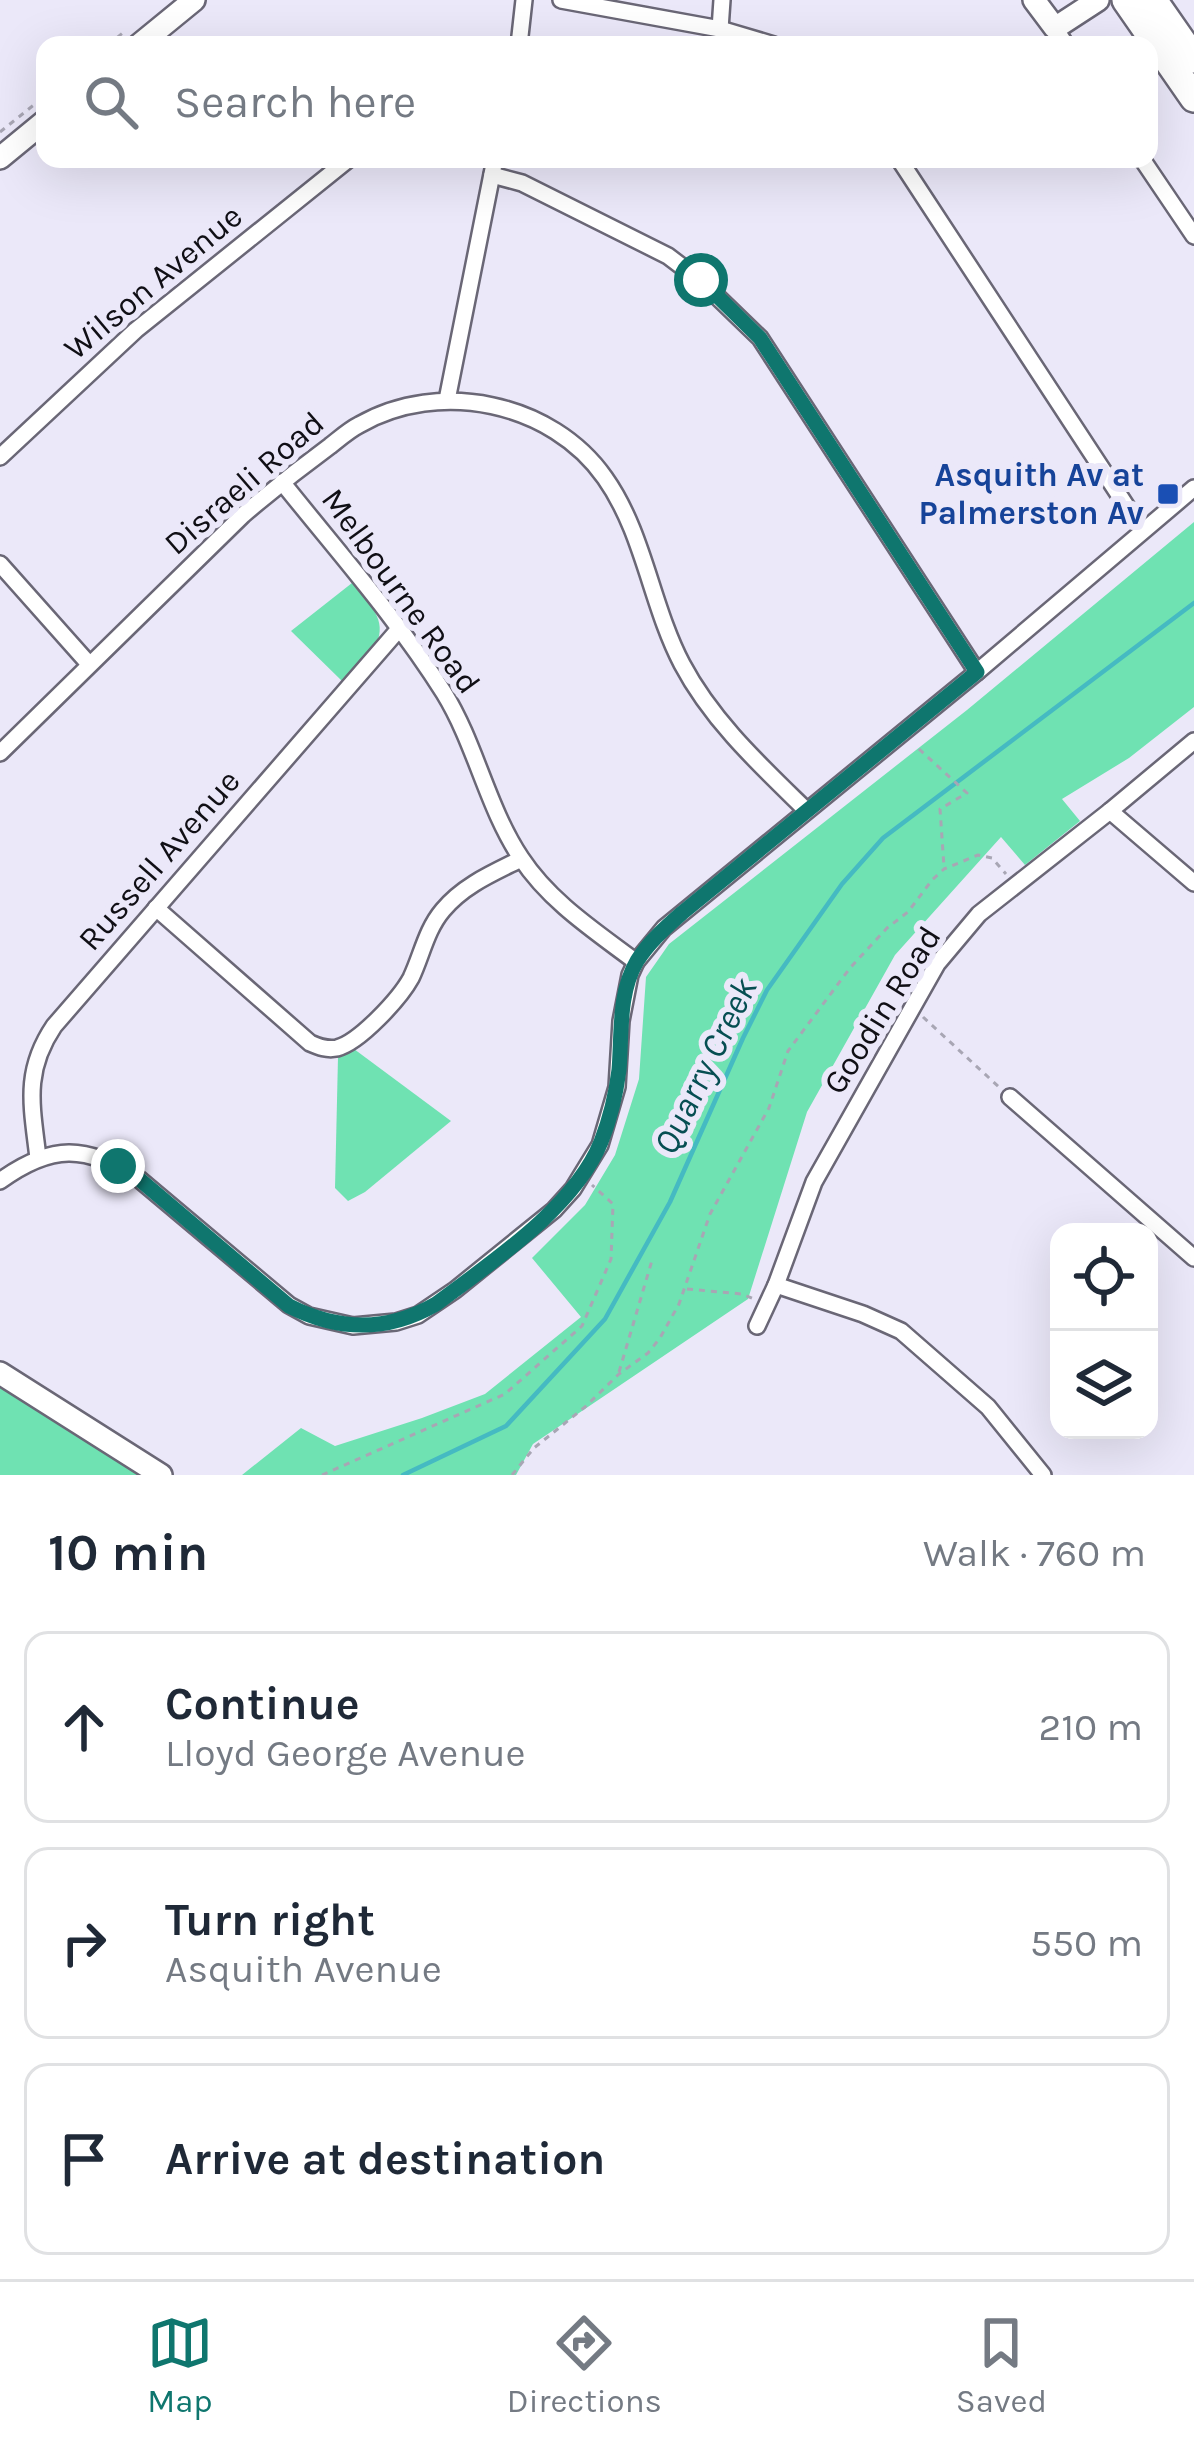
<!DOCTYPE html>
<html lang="en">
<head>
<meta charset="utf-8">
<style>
  :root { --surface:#fff; --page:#f6f6f7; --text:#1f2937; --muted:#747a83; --line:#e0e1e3; --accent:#0f766e }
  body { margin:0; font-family:Karla,sans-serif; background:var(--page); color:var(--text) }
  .controls { position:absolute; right:36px; bottom:36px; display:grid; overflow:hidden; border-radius:24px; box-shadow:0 12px 48px #0002 }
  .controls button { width:108px; height:108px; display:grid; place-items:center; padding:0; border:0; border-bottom:3px solid var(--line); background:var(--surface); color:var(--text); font:60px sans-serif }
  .stop { position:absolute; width:36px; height:36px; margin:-27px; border:9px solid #0f766e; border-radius:50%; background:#fff }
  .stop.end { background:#0f766e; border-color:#fff; box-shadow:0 3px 12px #0008 }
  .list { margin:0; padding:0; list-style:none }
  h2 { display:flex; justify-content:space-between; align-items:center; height:156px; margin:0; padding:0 48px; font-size:51px }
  h2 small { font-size:39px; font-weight:400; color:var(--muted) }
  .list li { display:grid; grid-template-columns:78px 1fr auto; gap:36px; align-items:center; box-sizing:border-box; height:192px; margin:0 24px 24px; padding:0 24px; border:3px solid var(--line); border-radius:24px }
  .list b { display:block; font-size:45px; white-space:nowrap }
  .list p { margin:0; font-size:39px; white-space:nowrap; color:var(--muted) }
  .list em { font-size:39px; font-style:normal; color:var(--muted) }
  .icon { flex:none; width:66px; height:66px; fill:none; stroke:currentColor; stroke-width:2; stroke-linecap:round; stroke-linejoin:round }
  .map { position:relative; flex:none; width:1194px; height:1475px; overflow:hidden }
  .search { position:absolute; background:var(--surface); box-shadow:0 12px 48px #0002; left:36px; right:36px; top:36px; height:132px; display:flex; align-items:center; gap:30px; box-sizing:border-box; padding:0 42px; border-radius:24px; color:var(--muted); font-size:45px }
  .sheet { height:804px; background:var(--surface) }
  nav { display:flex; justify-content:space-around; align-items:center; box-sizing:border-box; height:168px; border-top:3px solid var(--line); background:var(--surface); font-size:33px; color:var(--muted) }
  nav a { display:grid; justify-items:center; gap:6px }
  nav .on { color:var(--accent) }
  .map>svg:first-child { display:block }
  .green { fill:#6fe2b2 }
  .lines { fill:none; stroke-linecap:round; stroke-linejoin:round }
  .stream { stroke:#45bac2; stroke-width:4.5 }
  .street-casing { stroke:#6a6776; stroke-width:20 }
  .secondary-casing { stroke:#6a6776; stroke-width:26 }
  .highway-casing { stroke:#6a6776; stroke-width:32 }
  .path { stroke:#a8a6b4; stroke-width:3; stroke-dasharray:6 6; stroke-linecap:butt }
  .street { stroke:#fff; stroke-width:15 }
  .secondary { stroke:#fff; stroke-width:21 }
  .highway { stroke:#fff; stroke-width:27 }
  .route { stroke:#0f766e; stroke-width:15 }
  .transit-dot { fill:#1a4fb4; stroke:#ebe8f9; stroke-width:4.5 }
  .labels { text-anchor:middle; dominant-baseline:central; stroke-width:12; stroke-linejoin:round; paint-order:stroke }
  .street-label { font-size:33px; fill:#100f15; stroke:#ebe8f9 }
  .transit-label { font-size:33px; font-weight:bold; fill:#164399; stroke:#ebe8f9; text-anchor:end }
  .water-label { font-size:36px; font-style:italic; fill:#064e52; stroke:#ebe8f9 }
</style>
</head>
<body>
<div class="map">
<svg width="1194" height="1475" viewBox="0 0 1194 1475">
  <rect width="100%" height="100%" fill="#ebe8f9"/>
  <g class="green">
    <path d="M1194,522V707L1129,758L1062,799L1080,821L1025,865L1001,837L895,955L807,1112L748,1299L533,1444L516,1475H242L301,1428L335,1446L422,1418L485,1394L581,1317L532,1258L585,1205L615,1155L639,1079L646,977L669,944L967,710Z"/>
    <path d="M352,583C366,601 386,616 378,640L342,681L291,631Z"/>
    <path d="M354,1049L451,1121L365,1192L348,1201L335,1188L338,1057Z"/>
    <path d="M0,1383L147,1475H0Z"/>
  </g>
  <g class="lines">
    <path class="stream" d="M403,1475L506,1426L605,1319L670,1202L743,1038L767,990L842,884L883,838L1194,603"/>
    <g class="street-casing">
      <g id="street">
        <path d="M561,0L720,29L774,45"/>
        <path d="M1055,28L1066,45"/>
        <path d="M720,29L722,0"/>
        <path d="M519,45L524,0"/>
        <path d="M899,159L1142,530"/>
        <path d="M1142,159L1194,236"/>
        <path d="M492,175L522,183L668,256L701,281L760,338L977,672"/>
        <path d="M447,400L495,159"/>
        <path d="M0,457L136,330L349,159"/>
        <path d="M282,482C337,551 397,618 444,693C476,745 487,807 521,858C550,902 595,931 636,962"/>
        <path d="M0,564L89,664"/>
        <path d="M0,753L243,515C271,491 300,468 330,446C339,439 349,430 359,425C439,379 552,402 605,478C644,533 651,605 682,664C712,721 761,766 806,810"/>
        <path d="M1110,811L1194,883"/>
        <path d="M156,908L310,1043C319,1047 327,1050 337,1048C360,1042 400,998 411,978C422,955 426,930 443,910C464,885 493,873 521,859"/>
        <path d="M1010,1097L1194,1258"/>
        <path d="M38,1158C32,1106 23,1072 54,1026L399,629"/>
        <path d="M0,1181C51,1144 86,1144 139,1179L289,1305L309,1316L353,1326L396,1322L418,1315L455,1290L554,1210L573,1189L600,1145L617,1087L621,1021L630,975L636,962L664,928L977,672L1194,488"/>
        <path d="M776,1285L863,1314L901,1331L988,1407L1043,1475"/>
        <path d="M757,1326L776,1285L814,1182L937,964L979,914L1110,811L1194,741"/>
      </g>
    </g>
    <g class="secondary-casing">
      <g id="secondary">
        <path d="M1034,0L1055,28L1098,0"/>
        <path d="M139,45L194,0"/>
        <path d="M0,158L45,121"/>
        <path d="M0,1373L161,1475"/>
      </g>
    </g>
    <g class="highway-casing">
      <g id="highway">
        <path d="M1126,0L1194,98"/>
        <path d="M1153,0L1194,59"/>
      </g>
    </g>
    <g class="path">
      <path d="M108,45L125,31"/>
      <path d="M0,132L45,96"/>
      <path d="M919,749L967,793L940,809L944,867"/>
      <path d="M923,1017L1000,1088"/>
      <path d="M687,1289L742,1294L754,1299"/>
      <path d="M619,1372L653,1257"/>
      <path d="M322,1475L505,1394L582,1326L611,1259L613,1204L592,1185"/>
      <path d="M512,1475L534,1448L585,1407L619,1374L648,1353L660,1338L679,1304L710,1214L769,1108L788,1051L850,968L887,928L908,912L932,880L944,869L978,855L992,858L1006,874"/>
    </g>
    <use href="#street" class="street"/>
    <use href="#secondary" class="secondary"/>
    <use href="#highway" class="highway"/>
  </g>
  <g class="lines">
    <path class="route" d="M118,1166L139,1179L289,1306C338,1331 388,1332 436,1304C492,1262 574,1208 601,1142C610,1119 616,1094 619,1070C622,1034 618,993 637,961C649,942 666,927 682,913L977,672L760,338L701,280"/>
  </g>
  <rect class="transit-dot" x="1156" y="482" width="24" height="24" rx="6"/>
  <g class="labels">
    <g class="street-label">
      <text transform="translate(153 282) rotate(-40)">Wilson Avenue</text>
      <text transform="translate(244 483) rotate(-41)">Disraeli Road</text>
      <text transform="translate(401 591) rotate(54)">Melbourne Road</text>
      <text transform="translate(159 860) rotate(-49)">Russell Avenue</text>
      <text transform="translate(882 1010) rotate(-58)">Goodin Road</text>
    </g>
    <g class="transit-label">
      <text x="1144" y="475">Asquith Av at<tspan x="1144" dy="38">Palmerston Av</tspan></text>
    </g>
    <g class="water-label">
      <text transform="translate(705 1066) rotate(-64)">Quarry Creek</text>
    </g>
  </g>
</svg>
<div class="controls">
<button><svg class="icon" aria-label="locate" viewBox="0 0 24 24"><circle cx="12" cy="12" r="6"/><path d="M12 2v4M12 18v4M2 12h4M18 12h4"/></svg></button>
<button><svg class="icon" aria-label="layers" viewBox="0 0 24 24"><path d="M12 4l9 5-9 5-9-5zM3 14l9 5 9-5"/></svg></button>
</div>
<div class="stop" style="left:701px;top:280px"></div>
<div class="stop end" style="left:118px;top:1166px"></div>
<div class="search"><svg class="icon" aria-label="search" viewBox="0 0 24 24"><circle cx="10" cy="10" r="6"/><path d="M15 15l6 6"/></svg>Search here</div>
</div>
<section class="sheet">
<h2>10 min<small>Walk · 760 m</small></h2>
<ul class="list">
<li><svg class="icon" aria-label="ahead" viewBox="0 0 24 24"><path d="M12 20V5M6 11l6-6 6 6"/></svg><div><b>Continue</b><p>Lloyd George Avenue</p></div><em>210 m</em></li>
<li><svg class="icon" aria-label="right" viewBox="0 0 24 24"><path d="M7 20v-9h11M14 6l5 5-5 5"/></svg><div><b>Turn right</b><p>Asquith Avenue</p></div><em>550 m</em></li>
<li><svg class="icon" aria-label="arrive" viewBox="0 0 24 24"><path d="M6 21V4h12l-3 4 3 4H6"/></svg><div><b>Arrive at destination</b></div></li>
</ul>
</section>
<nav>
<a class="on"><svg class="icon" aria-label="map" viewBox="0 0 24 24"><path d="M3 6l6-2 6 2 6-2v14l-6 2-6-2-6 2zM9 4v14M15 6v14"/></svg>Map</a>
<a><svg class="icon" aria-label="directions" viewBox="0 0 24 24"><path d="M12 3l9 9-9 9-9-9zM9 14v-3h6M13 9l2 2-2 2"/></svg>Directions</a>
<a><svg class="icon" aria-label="saved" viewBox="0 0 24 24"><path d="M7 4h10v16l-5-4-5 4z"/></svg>Saved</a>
</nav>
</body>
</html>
